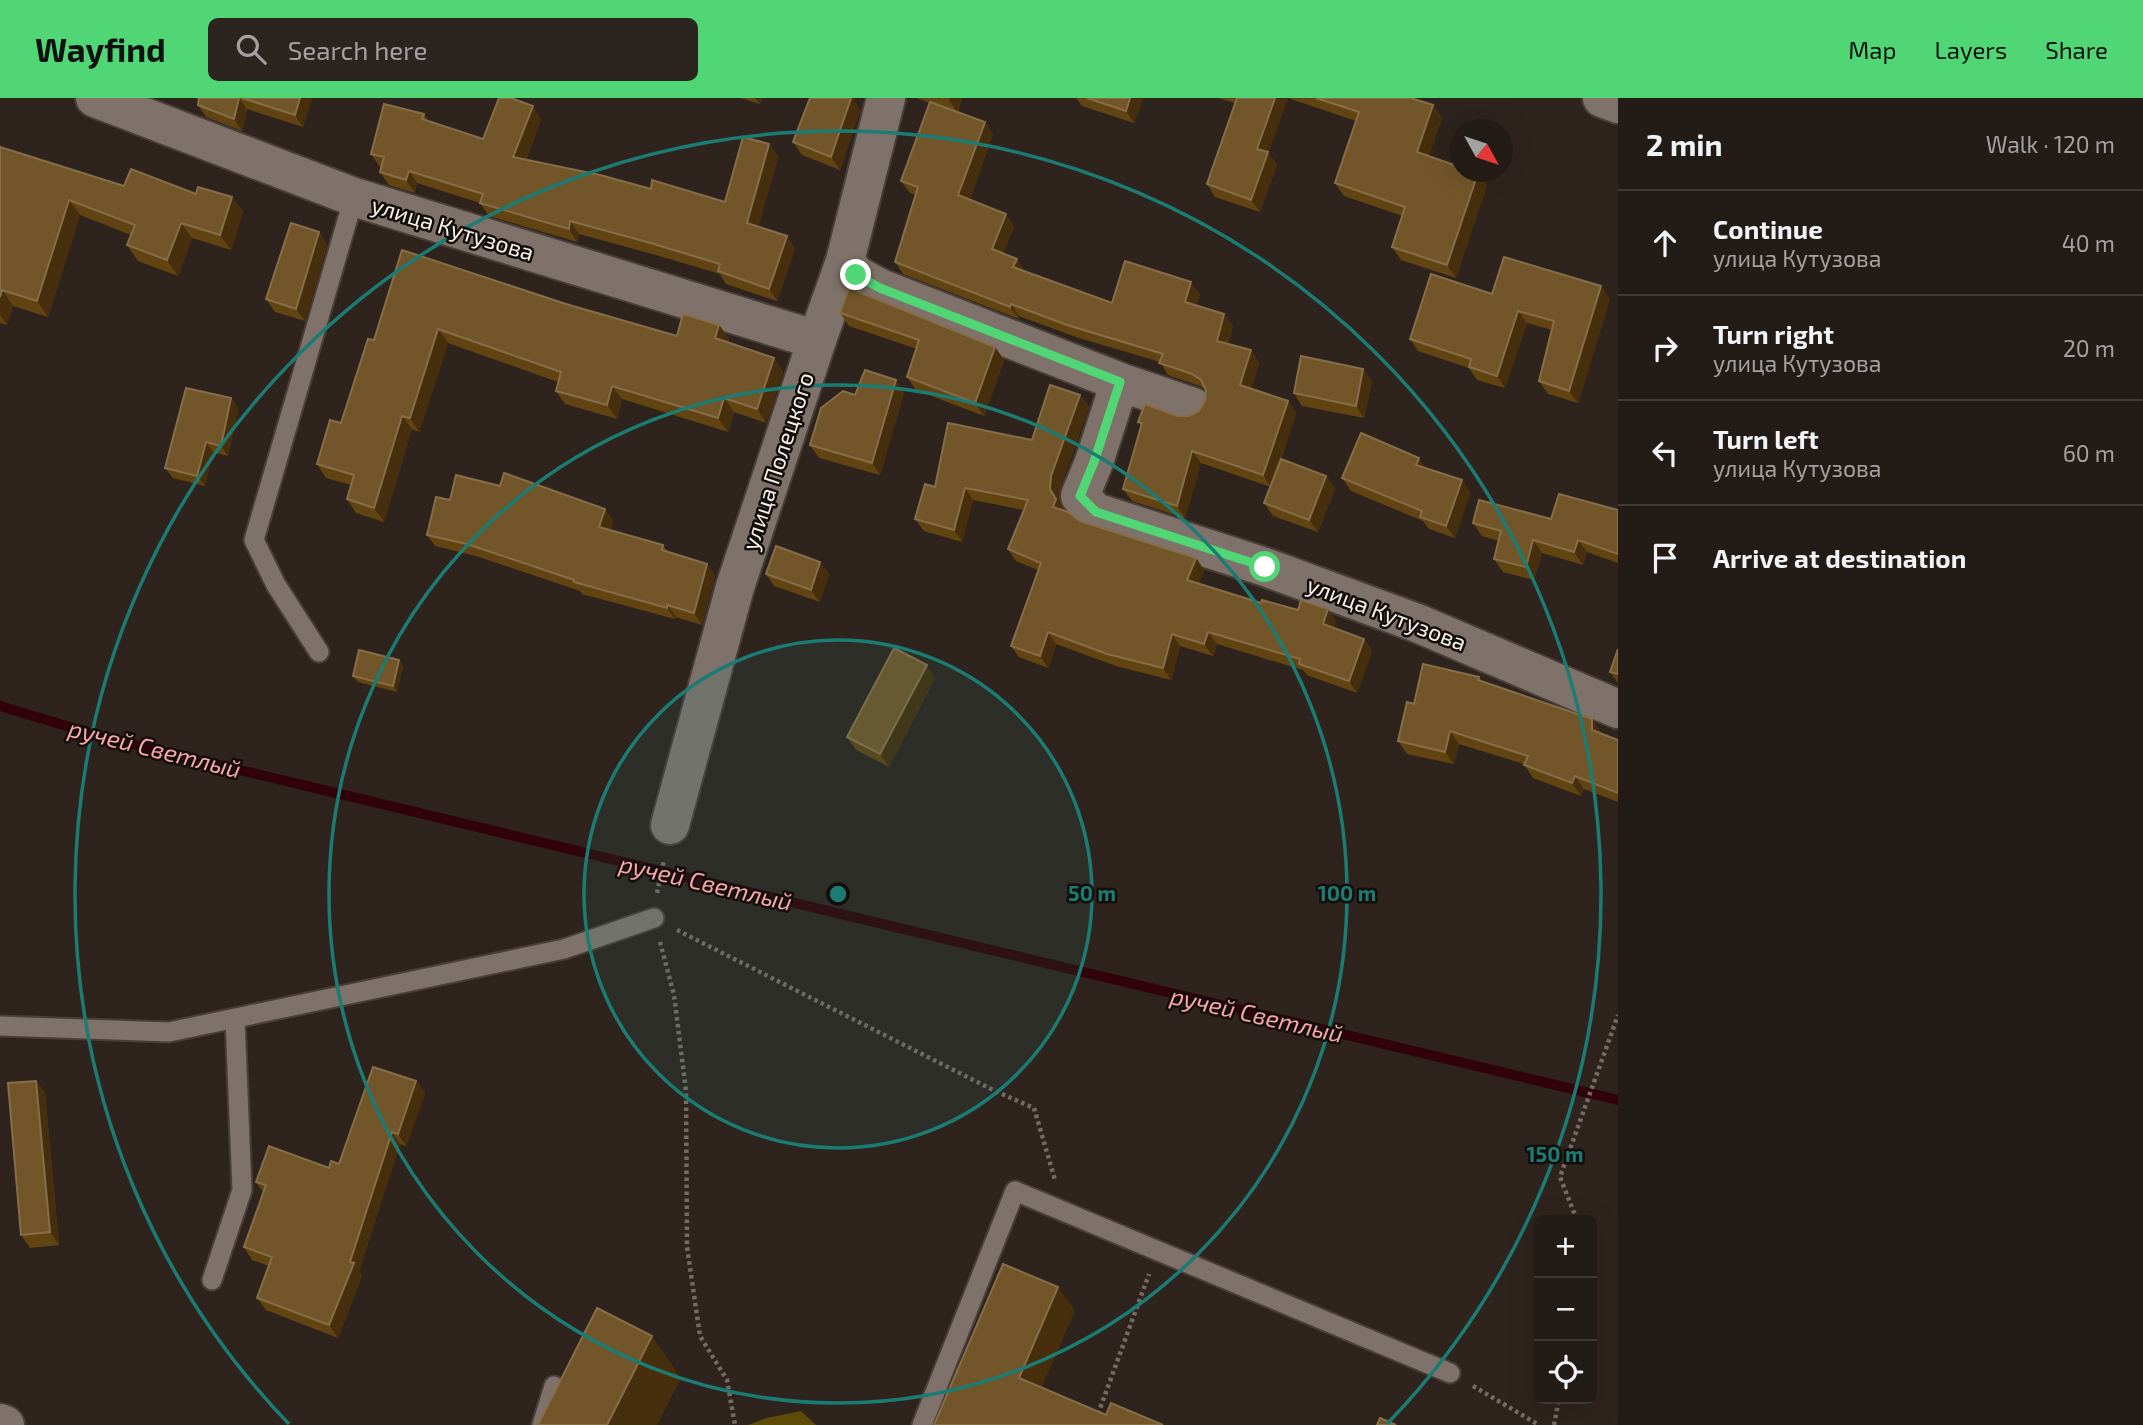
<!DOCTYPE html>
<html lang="en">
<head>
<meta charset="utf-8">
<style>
  :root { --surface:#231b16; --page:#2b241f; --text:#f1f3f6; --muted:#a3a1a1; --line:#403935; --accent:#50d674 }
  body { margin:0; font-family:"Exo 2",sans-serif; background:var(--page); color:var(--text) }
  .controls { position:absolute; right:21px; bottom:21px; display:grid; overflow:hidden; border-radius:10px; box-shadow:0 7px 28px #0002 }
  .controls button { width:63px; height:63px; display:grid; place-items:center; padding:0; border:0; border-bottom:2px solid var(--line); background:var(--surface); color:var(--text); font:35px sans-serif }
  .compass { position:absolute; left:1450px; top:21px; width:63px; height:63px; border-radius:50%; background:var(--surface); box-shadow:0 7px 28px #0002; rotate:130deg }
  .stop { position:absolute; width:21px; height:21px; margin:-16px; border:5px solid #50d674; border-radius:50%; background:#fff }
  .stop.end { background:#50d674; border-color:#fff; box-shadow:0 2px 7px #0008 }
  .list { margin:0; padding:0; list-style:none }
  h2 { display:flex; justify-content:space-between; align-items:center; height:91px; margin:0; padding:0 28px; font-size:30px }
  h2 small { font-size:23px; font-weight:400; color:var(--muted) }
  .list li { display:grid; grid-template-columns:46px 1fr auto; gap:21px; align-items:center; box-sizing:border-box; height:105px; padding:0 28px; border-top:2px solid var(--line) }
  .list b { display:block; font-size:26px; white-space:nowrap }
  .list p { margin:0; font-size:23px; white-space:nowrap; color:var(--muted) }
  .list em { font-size:23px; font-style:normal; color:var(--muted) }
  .icon { flex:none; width:38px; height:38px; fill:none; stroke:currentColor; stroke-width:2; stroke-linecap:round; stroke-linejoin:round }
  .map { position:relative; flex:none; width:1618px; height:1327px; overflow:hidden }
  header { display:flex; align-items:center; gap:42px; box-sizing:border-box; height:98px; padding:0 35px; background:var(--accent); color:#111 }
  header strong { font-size:33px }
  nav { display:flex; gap:38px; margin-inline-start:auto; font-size:24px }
  .search { width:490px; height:63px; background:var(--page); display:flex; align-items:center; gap:18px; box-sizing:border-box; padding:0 24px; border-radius:10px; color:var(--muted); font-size:26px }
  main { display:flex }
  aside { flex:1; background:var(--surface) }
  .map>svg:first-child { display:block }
  .green { fill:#5e4b07 }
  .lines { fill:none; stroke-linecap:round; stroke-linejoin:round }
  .stream { stroke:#32020b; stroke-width:10 }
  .service-casing { stroke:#483f39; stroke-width:23 }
  .minor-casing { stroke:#483f39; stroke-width:42 }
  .tertiary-casing { stroke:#483f39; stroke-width:42 }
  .path { stroke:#746b64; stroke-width:4.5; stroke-dasharray:3.5 3.5; stroke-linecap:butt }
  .service { stroke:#7f726a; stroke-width:19 }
  .minor { stroke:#7f726a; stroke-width:38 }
  .tertiary { stroke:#7f726a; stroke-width:38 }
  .wall { fill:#624412 }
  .shaded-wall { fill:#472f0d }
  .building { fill:#72562a; stroke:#876e48; stroke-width:2 }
  .route { stroke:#50d674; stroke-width:9 }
  .ring { fill:none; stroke:#1b7c74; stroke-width:3.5 }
  .labels { text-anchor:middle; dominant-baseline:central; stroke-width:5; stroke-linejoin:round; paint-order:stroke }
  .street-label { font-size:23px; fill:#f7f0eb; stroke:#130e0b }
  .water-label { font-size:24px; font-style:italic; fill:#faa5aa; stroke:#130e0b }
  .centre { fill:#1b7c74; stroke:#130e0b; stroke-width:3.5 }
  .ring-label { font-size:21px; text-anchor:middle; font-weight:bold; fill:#1b7c74; stroke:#130e0b; stroke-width:5; stroke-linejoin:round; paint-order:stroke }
</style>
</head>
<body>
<header>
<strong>Wayfind</strong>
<div class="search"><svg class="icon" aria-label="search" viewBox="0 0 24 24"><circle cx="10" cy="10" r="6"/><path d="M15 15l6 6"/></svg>Search here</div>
<nav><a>Map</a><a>Layers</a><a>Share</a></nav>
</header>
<main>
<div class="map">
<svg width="1618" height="1327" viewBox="0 0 1618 1327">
  <rect width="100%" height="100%" fill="#2f241d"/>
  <path class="green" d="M801,1313L816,1327H748L767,1320Z"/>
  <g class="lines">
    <path class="stream" d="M0,608L110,641L1618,1002"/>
    <g class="service-casing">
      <g id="service">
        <path d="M319,554L276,487L254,442L354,99"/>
        <path d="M0,928L169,934L564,851L654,820"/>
        <path d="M212,1182L242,1092L235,921"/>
        <path d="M542,1327L554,1288"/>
        <path d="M922,1327L1015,1093L1450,1275"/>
      </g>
    </g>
    <g class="minor-casing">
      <g id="minor">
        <path d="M95,0L354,99L817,242"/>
        <path d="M845,163L856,177L880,190L1120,284L1094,364L1080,398L1095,414L1265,469L1417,525L1618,611"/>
        <path d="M1120,284L1193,309"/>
        <path d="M670,727L735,489L817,242L845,163L886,0"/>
        <path d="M0,1325L5,1327"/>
      </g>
    </g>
    <g class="tertiary-casing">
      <path id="tertiary" d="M1602,0L1618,6"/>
    </g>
    <g class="path">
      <path d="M657,795L664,762"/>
      <path d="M677,832L995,993L1034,1010L1055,1082"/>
      <path d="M660,844L674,897L686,993L687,1149L700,1238L727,1282L735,1327"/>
      <path d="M1577,1122L1560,1079L1618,917"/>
      <path d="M1473,1288L1539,1327"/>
      <path d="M1098,1316L1149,1176"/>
      <path d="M1554,1327L1559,1301"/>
    </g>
    <use href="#service" class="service"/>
    <use href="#minor" class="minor"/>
    <use href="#tertiary" class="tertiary"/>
  </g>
  <g class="wall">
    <path d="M194,0H312L303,29L247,11L242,33L206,19L198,7L199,1Z"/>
    <path d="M740,0H762L760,6Z"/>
    <path d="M810,0H855L854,3L860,12L840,72L802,57L793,44Z"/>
    <path d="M917,0H962L958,14L993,36L970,101L1014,128L1003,156L1025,174L1112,205L1200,196L1196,208L1233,228L1228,246L1251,252L1259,265L1251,290L1288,303L1296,315L1277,373L1326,378L1335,391L1318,434L1273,418L1264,405L1271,389L1201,365L1185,420L1132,403L1123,391L1141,328L1138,324L1177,318H1189L1199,313L1205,303L1206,292L1200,288L1168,277L1160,264L1076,239L1019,218V221L903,176L895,164L916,97L910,95L901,83L929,5Z"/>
    <path d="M1076,0H1143L1134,25L1082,8Z"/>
    <path d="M1218,0H1411L1433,7L1442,20L1429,58L1478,75L1487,87L1456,180L1401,162L1392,149L1403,118L1344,98L1335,85L1356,23L1288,0L1268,55L1277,67L1260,114L1215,99L1207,86L1235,5Z"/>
    <path d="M424,16L429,24L483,41L541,21L526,62L651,91L725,104L769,46L778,59L758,129L787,138L795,151L777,203L726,186L720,176L656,157L579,136L577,144L489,118L480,105L417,85L415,95L389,87L380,74L382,69H380L371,56Z"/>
    <path d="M0,49L124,88L196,96L232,99L243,114L231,152L192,140L178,178L138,163L127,147L131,137L80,117L48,219L13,208L7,227L0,225Z"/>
    <path d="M319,134L327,147L305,223L275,214L266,201Z"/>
    <path d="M1492,196L1610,201L1578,305L1548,296L1539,283L1552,232L1527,225L1505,290L1477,282L1469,270L1418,253L1410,241Z"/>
    <path d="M566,206L677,238L719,227L729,241L728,245L774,260L783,274L766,325L734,314L728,334L622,301L617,321L565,306L556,293L558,284L448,245L419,334L412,331L384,424L356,415L347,401L351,387L326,380L317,366L341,325L374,242Z"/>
    <path d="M840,215L995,249L1004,262L984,318L916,292L907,279L917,251L849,228Z"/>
    <path d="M1372,283L1364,320L1302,308L1294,295Z"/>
    <path d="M904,294L880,377L819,360L810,347L855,297Z"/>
    <path d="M1080,297L1089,309L1060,390L1059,403L1064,412L1080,423L1196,460L1204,472L1199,485L1261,505L1336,523L1334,530L1364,541L1372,553L1357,595L1307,577L1303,572L1217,546L1213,558L1180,548L1171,582L1116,568L1056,546L1048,570L1019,559L1011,548L1038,472L1016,463L1008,451L1024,412L973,402L962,444L924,433L915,421L935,389L1032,342Z"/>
    <path d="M231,300L238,311L228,358L213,354L205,388L173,380L165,370Z"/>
    <path d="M1426,370L1462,382L1470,395L1455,440L1429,431L1423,423L1351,393L1342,380Z"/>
    <path d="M500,388L605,411L613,423L610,433L663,447L668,454L707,466L715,478L702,527L676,519L675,521L582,496L580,493L476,458L435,448L427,437L450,402Z"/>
    <path d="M1618,412V465L1587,454L1583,467L1542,455L1534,482L1503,474L1494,461L1499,443L1482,438L1473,425L1551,421Z"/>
    <path d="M820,464L829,476L820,504L774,488L766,476Z"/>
    <path d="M1618,551V585L1610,574Z"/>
    <path d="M399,562L403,568L397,594L358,584L353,578Z"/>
    <path d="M1479,579L1482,584L1592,621L1601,635L1618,642V704L1584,691L1581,698L1533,680L1524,666L1459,646L1454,666L1407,656L1398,643Z"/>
    <path d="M935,580L889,669L856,652L847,639Z"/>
    <path d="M36,983L45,995L59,1147L30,1150L21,1137Z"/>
    <path d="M416,983L425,995L406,1048L400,1046L359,1173L362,1178L338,1240L266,1212L257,1200L269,1168L252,1162L244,1149L263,1094L256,1084L329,1070L339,1066Z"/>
  </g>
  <g class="shaded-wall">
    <path d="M239,0L247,11L242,33L234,21Z"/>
    <path d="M300,0H312L303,29L295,17Z"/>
    <path d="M755,0H762L760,6Z"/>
    <path d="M846,0H855L854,3L860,12L840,72L831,59Z"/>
    <path d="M950,0H962L957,14L949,2Z"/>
    <path d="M1130,0H1143L1134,25L1126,13Z"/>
    <path d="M1275,0H1288L1268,55L1277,67L1260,114L1251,102L1257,51Z"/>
    <path d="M1433,7L1442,20L1426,67L1417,54Z"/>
    <path d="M533,8L541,21L522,72L513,59Z"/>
    <path d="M985,24L993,36L967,109L958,97Z"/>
    <path d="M769,46L778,59L756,137L747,125Z"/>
    <path d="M409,73L417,85L415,95L406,82Z"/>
    <path d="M1478,75L1487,87L1456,180L1447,167Z"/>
    <path d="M232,99L243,114L231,152L220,137Z"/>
    <path d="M69,102L80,117L48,219L37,203Z"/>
    <path d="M1006,116L1014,128L1000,163L992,151Z"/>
    <path d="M570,123L579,136L577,144L569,131Z"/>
    <path d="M181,125L192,140L178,178L167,162Z"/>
    <path d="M319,134L327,147L305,223L296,211Z"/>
    <path d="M787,138L795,151L777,203L769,191Z"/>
    <path d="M1017,161L1025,173L1022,181L1013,169Z"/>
    <path d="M1191,184L1200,196L1194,216L1185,204Z"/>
    <path d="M1601,188L1610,201L1578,305L1569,293Z"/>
    <path d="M2,192L13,208L7,227L0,217V199Z"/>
    <path d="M1011,206L1019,218V221L1010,209Z"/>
    <path d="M1518,213L1527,225L1505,290L1497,278Z"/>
    <path d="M1224,216L1233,228L1225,255L1217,243Z"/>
    <path d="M719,227L729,241L725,254L715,240Z"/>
    <path d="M438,231L448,245L419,334L410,320Z"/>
    <path d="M995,249L1004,262L984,318L975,305Z"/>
    <path d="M1251,252L1259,265L1249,299L1240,287Z"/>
    <path d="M774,260L783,274L766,325L757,311Z"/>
    <path d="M1363,271L1372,283L1364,320L1356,308Z"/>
    <path d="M896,282L904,294L880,377L872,365Z"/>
    <path d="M612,288L622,301L617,321L607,307Z"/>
    <path d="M1080,297L1089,309L1060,390L1059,403L1064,413L1053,409L1050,391L1051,378Z"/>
    <path d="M231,300L238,311L228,358L221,348Z"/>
    <path d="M724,300L734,314L728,334L718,320Z"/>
    <path d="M1288,303L1296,315L1271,389L1263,377Z"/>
    <path d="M402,318L412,331L384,424L374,410Z"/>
    <path d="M206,344L213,354L205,388L197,378Z"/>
    <path d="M1192,353L1201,365L1185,420L1177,408Z"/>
    <path d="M1419,360L1428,372L1416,367Z"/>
    <path d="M1326,378L1335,391L1318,434L1309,422Z"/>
    <path d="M1462,382L1470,395L1455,440L1446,428Z"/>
    <path d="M965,390L973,402L962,444L954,432Z"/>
    <path d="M605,411L613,423L607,441L599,429Z"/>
    <path d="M1533,442L1542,455L1534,482L1526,469Z"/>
    <path d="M1578,442L1587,454L1583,467L1574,454Z"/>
    <path d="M1196,460L1204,472L1196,494L1187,482Z"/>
    <path d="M820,464L829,476L820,504L811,492Z"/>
    <path d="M707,466L715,478L702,527L694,515Z"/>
    <path d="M667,507L676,519L675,521L667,510Z"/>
    <path d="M1328,511L1336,523L1332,538L1323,526Z"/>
    <path d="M1048,534L1056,546L1048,570L1040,558Z"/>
    <path d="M1208,534L1217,546L1213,558L1204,546Z"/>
    <path d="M1172,536L1180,548L1171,582L1163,570Z"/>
    <path d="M1364,541L1372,553L1357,595L1349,583Z"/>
    <path d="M399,562L403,568L397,594L393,588Z"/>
    <path d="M927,567L935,580L889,669L880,656Z"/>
    <path d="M1592,621L1601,634V644L1592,632Z"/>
    <path d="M1450,633L1459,646L1454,666L1445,654Z"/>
    <path d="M1575,678L1584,691L1581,698L1572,685Z"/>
    <path d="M36,983L45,995L59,1147L50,1134Z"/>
    <path d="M416,983L425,995L406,1048L398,1036Z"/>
    <path d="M392,1034L400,1046L359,1173L362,1178L338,1240L329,1227Z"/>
    <path d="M1058,1189L1075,1213L1035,1304L1019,1280Z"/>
    <path d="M652,1238L681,1280L657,1327H607Z"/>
  </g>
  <g class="building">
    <path d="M199,0H239L234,21L198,7Z"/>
    <path d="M242,0H300L295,17Z"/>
    <path d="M499,0H511L533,8L513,59L600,77L651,91L652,82L725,104L743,39L769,46L747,125L787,138L769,191L718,173L720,166L647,144L570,123L569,131L480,105L483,96L409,73L406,82L380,74L384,59L371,56L384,6L424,16L422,21L483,41Z"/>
    <path d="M810,0H851L831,59L793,44Z"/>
    <path d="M1087,0H1130L1126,13Z"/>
    <path d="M1237,0H1275L1257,51L1268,54L1251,102L1207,86Z"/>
    <path d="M1316,0H1411L1433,7L1417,54L1460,69V74H1474L1478,75L1447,167L1392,149L1405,109L1335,85L1359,14Z"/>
    <path d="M930,4L985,24L958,97L1006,116L992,151L1017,161L1013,169L1112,205L1125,163L1191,184L1185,204L1224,216L1217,243L1251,252L1240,287L1288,303L1263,377L1192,353L1177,408L1123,391L1142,325L1138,324L1145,306L1177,318H1189L1199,313L1205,303L1206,292L1201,282L1192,276L1159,265L1163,256L1067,227L1011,206L1010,209L895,164L918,89L901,83Z"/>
    <path d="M0,49L124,88L131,71L196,96L198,89L232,99L220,137L181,125L167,162L127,147L135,127L69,102L37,203L2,192L0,199Z"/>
    <path d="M291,125L319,134L296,211L266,201Z"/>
    <path d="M402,152L566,206L677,238L683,216L719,227L715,240L774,260L757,311L724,300L718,320L612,288L607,307L556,293L561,274L438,231L410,320L402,318L374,410L347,401L354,377L317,366L330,322L341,325L368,241L374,242Z"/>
    <path d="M1504,159L1601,188L1569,293L1539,283L1554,223L1518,213L1497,278L1469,269L1471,261L1410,241L1431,176L1492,196Z"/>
    <path d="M849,190L995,249L975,305L907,279L919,242L840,215Z"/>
    <path d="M1301,258L1363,271L1356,308L1294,295Z"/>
    <path d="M865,272L896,282L872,365L810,347L821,310L843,293L855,297Z"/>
    <path d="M1050,287L1080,297L1051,378L1050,391L1056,401L1053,409L1068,414L1080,423L1196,460L1187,482L1261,505L1262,502L1298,512L1301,502L1328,511L1323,526L1364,541L1349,583L1299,566L1300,561L1208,534L1204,546L1172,536L1163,570L1107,556L1048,534L1040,558L1011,548L1041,465L1008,451L1028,402L965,390L954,432L915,421L925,386L935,389L948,325L1032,342Z"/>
    <path d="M186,290L231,300L221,348L206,344L197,378L165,370Z"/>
    <path d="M1361,335L1419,360L1416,367L1462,382L1446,428L1420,419L1422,413L1342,380Z"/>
    <path d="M1281,361L1326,378L1309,422L1264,405Z"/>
    <path d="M504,375L605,411L599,429L663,447L662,452L707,466L694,515L667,507V510L574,484V482L467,446L427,437L436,399L450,402L456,377L500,388Z"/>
    <path d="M1559,396L1618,412V456L1578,442L1574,454L1533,442L1526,469L1494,461L1501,433L1473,425L1479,402L1551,421Z"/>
    <path d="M776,448L820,464L811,492L766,476Z"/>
    <path d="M894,550L927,567L880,656L847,639Z"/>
    <path d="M1618,551V576L1610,574Z"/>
    <path d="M359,552L399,562L393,588L353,578Z"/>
    <path d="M1423,566L1479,579L1478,582L1592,621V632L1618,642V695L1575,678L1572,685L1524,667L1528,658L1450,633L1445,654L1398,643L1407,604L1414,606Z"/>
    <path d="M373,969L416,983L398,1036L392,1034L350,1164L354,1165L329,1227L257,1200L272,1159L244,1149L266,1087L256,1084L269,1048L329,1070L331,1063L339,1066Z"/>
    <path d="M36,983L50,1134L21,1137L8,985Z"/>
    <path d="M1003,1166L1058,1189L1019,1280L1106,1317L1111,1305L1163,1327H934Z"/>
    <path d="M597,1210L652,1238L607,1327H538Z"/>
    <path d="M1380,1320L1396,1327H1377Z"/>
  </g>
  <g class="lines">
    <path class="route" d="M856,177L880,190L1120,284L1094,364L1080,398L1096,414L1265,469"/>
  </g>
  <circle cx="838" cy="796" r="254" fill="#1b7c74" fill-opacity=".12"/>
  <g class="ring">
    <circle cx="838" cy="796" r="254"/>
    <circle cx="838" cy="796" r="509"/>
    <path d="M289 1326A763 763 0 1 1 1387 1326"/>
  </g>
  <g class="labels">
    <g class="street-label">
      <text transform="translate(453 130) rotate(17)">улица Кутузова</text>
      <text transform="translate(777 363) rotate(-72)">улица Полецкого</text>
      <text transform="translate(1387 515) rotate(21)">улица Кутузова</text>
    </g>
    <g class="water-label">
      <text transform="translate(155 650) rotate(14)">ручей Светлый</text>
      <text transform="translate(706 784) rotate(13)">ручей Светлый</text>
      <text transform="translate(1257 916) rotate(13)">ручей Светлый</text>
    </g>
  </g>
  <circle cx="838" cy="796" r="10" class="centre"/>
  <g class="ring-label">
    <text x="1092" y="803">50 m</text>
    <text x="1347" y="803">100 m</text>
    <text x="1555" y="1064">150 m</text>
  </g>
</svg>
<div class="controls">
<button>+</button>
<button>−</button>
<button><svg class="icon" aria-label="locate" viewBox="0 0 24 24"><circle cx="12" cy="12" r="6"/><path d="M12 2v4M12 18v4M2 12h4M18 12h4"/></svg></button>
</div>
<svg class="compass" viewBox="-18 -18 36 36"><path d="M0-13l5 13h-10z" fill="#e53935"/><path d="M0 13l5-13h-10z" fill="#a3a1a1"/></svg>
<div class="stop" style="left:1265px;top:469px"></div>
<div class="stop end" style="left:856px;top:177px"></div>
</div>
<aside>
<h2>2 min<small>Walk · 120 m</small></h2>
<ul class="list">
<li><svg class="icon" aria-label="ahead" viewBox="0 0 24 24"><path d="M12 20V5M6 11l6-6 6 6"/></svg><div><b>Continue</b><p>улица Кутузова</p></div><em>40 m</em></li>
<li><svg class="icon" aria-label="right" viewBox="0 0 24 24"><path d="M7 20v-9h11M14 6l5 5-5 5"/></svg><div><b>Turn right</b><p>улица Кутузова</p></div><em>20 m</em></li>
<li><svg class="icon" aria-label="left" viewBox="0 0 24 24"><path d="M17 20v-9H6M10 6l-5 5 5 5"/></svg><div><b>Turn left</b><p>улица Кутузова</p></div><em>60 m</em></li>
<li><svg class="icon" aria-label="arrive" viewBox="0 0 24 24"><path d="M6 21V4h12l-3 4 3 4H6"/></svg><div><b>Arrive at destination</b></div></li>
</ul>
</aside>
</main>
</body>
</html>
